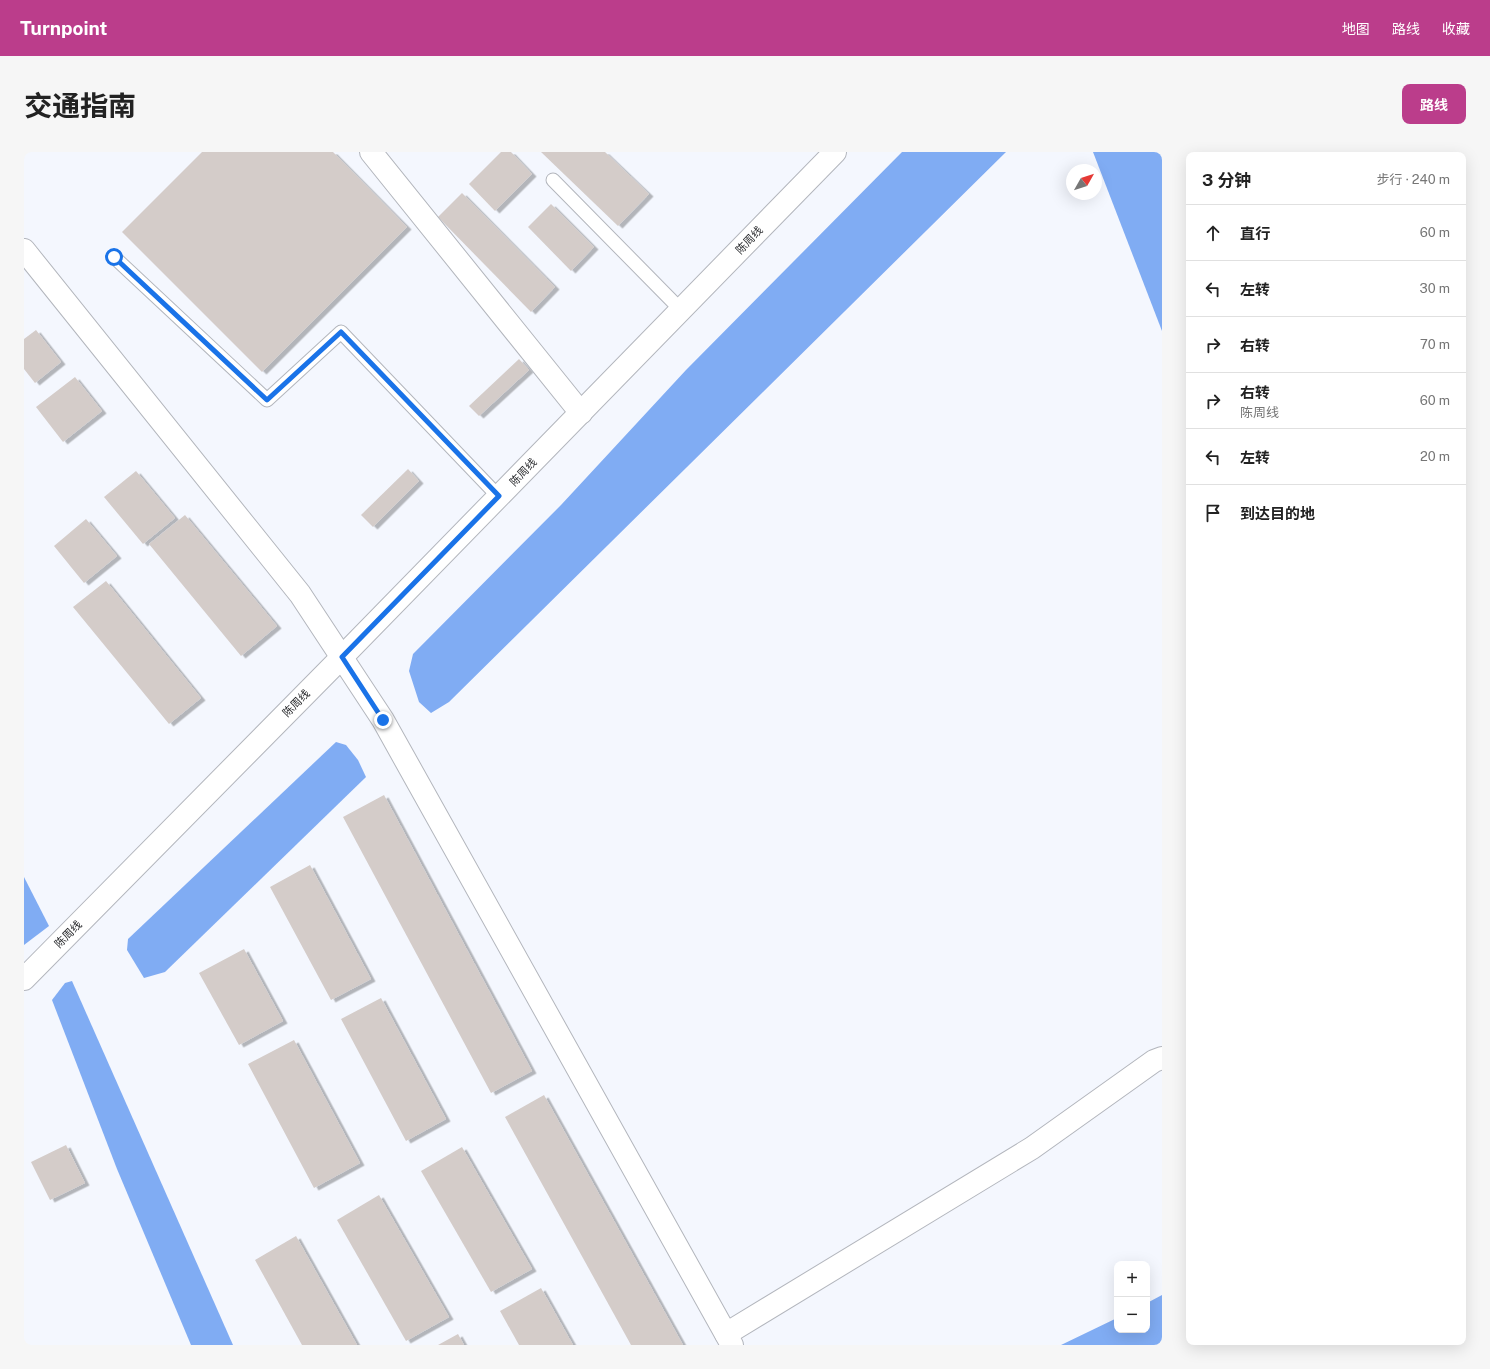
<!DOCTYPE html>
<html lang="zh">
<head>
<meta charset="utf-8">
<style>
  :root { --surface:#fff; --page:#f6f6f6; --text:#222; --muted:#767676; --line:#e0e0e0; --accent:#bb3d8b }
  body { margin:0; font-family:"Public Sans","Noto Sans SC",sans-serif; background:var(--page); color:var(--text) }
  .controls { position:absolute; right:12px; bottom:12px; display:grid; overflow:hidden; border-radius:8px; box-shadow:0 4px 16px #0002 }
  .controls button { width:36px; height:36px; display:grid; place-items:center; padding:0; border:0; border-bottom:1px solid var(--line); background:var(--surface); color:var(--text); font:20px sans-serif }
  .compass { position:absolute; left:1042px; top:12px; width:36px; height:36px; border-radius:50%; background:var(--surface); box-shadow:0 4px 16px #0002; rotate:51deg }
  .stop { position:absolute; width:12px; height:12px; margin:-9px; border:3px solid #1a73e8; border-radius:50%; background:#fff }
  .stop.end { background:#1a73e8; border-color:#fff; box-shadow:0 1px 4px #0008 }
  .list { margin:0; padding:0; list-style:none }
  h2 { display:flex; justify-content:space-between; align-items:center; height:52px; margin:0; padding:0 16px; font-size:17px }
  h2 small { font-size:13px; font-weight:400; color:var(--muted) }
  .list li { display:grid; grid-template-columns:26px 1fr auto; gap:12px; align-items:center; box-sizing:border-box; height:56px; padding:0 16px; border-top:1px solid var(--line) }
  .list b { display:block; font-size:15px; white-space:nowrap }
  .list p { margin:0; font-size:13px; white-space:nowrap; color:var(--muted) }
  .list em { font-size:13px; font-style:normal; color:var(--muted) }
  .icon { flex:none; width:22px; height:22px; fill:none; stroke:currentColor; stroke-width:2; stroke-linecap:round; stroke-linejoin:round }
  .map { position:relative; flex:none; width:1138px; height:1193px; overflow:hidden; border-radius:8px }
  header { display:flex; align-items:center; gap:24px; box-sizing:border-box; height:56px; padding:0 20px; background:var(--accent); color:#fff }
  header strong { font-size:19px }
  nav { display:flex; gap:22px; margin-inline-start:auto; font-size:14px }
  .intro { display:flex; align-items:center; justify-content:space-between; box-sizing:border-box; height:96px; padding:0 24px }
  h1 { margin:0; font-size:28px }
  .button { padding:10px 18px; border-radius:8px; background:var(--accent); color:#fff; font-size:14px; font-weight:700 }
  main { display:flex; gap:24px; padding:0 24px }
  aside { flex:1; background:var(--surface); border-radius:8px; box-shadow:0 4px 16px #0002 }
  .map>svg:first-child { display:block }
  .water { fill:#80acf3 }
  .building { fill:#d4ccc9; filter:url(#shadow) }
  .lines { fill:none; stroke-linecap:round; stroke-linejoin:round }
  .lane-casing { stroke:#b3b6bd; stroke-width:15 }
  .street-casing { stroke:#b3b6bd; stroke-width:24 }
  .secondary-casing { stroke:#b3b6bd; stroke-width:24 }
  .lane { stroke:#fff; stroke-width:13 }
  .street { stroke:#fff; stroke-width:22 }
  .secondary { stroke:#fff; stroke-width:22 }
  .route { stroke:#1a73e8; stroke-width:5 }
  .labels { text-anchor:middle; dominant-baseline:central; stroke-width:3; stroke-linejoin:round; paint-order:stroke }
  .street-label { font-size:11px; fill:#292a2d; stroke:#fff }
</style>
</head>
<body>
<header>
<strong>Turnpoint</strong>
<nav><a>地图</a><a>路线</a><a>收藏</a></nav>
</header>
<div class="intro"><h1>交通指南</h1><a class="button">路线</a></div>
<main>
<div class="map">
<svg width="1138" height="1193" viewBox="0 0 1138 1193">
  <defs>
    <filter id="shadow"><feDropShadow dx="4.5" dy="2.5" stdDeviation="0" flood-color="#0004"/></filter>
  </defs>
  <rect width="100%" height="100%" fill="#f4f7fe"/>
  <g class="water">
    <path d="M878,0H982L425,550L407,561L395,550L385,519L389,502L537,353L662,218Z"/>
    <path d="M1069,0H1138V179Z"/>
    <path d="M312,590L322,593L334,608L342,625L141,820L120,826L103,798L104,787Z"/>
    <path d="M0,725L25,774L0,793Z"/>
    <path d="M48,829L209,1193H167L93,1017L28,848L41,831Z"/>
    <path d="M1138,1143V1193H1037L1093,1166V1178H1123V1151Z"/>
  </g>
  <g class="building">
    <path d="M178,0H309L383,75L238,220L98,80Z"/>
    <path d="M477,0H487L508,22L471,59L445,32Z"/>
    <path d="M517,0H581L625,42L594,74Z"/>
    <path d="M438,41L531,135L507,160L414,65Z"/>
    <path d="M527,52L570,95L547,119L504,75Z"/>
    <path d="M12,178L37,210L11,231L0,217V187Z"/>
    <path d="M495,207L505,218L455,264L445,254Z"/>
    <path d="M51,225L78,259L39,290L12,255Z"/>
    <path d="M384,317L395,329L349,375L337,363Z"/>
    <path d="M112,319L151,366L119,392L80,345Z"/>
    <path d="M161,363L253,474L217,504L125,392Z"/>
    <path d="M62,367L93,404L60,431L30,394Z"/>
    <path d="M82,429L177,546L145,572L49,455Z"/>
    <path d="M360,643L508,919L467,941L319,665Z"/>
    <path d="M286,713L347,827L307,848L246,735Z"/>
    <path d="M220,797L259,869L215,893L175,821Z"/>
    <path d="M357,846L422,967L382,989L317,867Z"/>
    <path d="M270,888L336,1011L290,1036L224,912Z"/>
    <path d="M520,943L659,1193H607L481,965Z"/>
    <path d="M42,993L61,1031L26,1048L7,1010Z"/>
    <path d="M438,995L508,1117L467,1140L397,1019Z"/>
    <path d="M355,1043L425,1165L382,1189L313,1068Z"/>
    <path d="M272,1084L333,1193H278L231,1108Z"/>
    <path d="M517,1136L549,1193H495L476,1159Z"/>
    <path d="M434,1182L440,1193H414Z"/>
  </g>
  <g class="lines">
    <g class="lane-casing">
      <g id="lane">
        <path d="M529,28L657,158"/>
        <path d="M90,105L243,248L317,180L475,345"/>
      </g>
    </g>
    <g class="street-casing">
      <g id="street">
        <path d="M347,0L557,261"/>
        <path d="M702,1182L1008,996L1130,909L1138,906"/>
      </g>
    </g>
    <g class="secondary-casing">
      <g id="secondary">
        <path d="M0,98L276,442L359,568L708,1193"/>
        <path d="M0,827L318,505L811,0"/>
      </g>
    </g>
    <use href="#lane" class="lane"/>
    <use href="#street" class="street"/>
    <use href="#secondary" class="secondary"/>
  </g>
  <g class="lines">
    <path class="route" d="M90,105L243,248L317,180L475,344L318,505L359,568"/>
  </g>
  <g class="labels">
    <g class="street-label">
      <text transform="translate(725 88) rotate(-46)">陈周线</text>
      <text transform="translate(499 320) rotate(-46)">陈周线</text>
      <text transform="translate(272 551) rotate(-45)">陈周线</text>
      <text transform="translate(44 782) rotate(-45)">陈周线</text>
    </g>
  </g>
</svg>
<div class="controls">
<button>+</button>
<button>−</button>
</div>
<svg class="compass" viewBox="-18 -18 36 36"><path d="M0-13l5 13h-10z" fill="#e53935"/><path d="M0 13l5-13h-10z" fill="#767676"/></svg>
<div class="stop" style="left:90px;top:105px"></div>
<div class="stop end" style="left:359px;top:568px"></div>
</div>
<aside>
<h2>3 分钟<small>步行 · 240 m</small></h2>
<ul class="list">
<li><svg class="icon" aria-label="ahead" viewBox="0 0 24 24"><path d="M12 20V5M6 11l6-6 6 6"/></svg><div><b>直行</b></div><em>60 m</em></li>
<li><svg class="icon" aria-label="left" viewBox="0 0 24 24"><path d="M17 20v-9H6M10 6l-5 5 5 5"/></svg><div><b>左转</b></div><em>30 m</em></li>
<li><svg class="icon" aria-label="right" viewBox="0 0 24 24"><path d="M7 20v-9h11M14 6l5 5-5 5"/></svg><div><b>右转</b></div><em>70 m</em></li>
<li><svg class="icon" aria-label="right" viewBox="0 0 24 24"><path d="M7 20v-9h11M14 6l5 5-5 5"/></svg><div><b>右转</b><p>陈周线</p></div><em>60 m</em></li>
<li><svg class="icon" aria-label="left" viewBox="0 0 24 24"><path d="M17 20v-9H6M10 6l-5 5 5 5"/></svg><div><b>左转</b></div><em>20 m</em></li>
<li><svg class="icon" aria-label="arrive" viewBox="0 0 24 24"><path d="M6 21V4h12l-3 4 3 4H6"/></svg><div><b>到达目的地</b></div></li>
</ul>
</aside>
</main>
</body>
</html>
